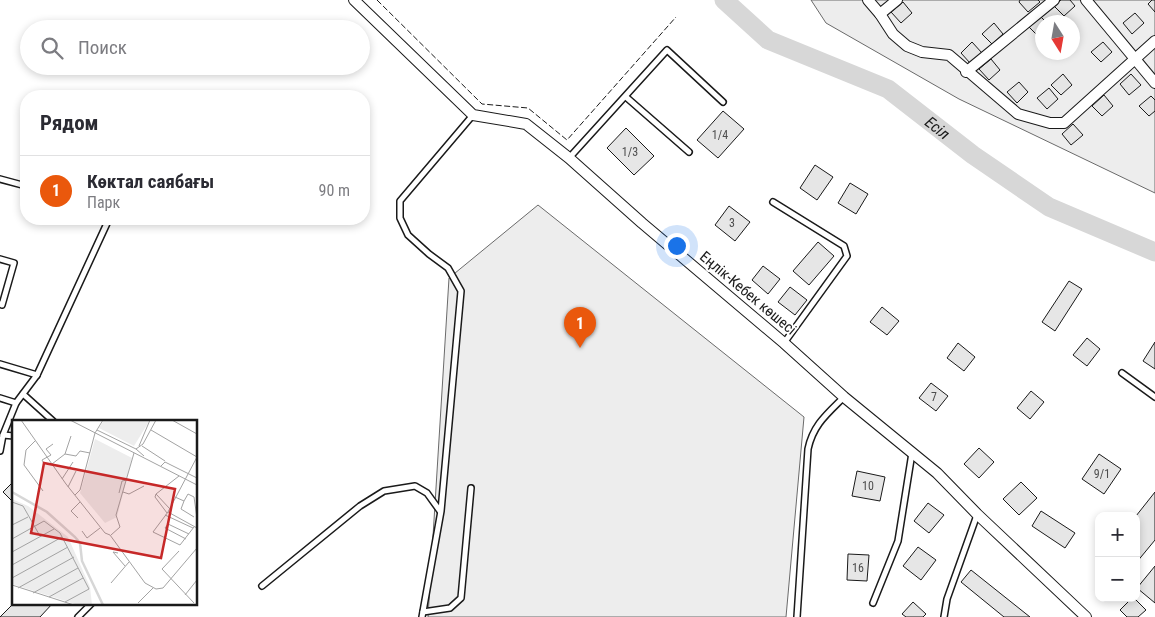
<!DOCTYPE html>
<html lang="ru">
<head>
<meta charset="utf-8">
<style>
  :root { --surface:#fff; --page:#f2f2f3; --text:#2b2b33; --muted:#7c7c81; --line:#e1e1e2; --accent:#ea580c }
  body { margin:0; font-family:"Roboto Condensed",sans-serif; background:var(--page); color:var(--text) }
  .controls { position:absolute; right:15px; bottom:15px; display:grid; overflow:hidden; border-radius:10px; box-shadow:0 2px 8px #0003 }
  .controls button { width:45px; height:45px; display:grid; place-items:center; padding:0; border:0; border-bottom:1px solid var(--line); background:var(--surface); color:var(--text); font:25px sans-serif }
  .compass { position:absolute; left:1035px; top:15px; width:45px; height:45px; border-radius:50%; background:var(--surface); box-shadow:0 2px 8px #0003; rotate:169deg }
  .you { position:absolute; left:676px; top:245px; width:18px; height:18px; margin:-12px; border:4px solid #fff; border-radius:50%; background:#1a73e8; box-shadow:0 0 0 8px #1a73e833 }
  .badge { display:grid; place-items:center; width:32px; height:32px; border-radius:50%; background:var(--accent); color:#fff; font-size:16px; font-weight:700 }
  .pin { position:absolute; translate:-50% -41px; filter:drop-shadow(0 1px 2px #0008) }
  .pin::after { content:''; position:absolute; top:26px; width:18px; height:15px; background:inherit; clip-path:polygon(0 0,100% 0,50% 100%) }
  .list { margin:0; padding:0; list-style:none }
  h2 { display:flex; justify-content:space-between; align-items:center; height:65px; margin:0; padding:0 20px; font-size:21px }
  h2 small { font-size:16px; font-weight:400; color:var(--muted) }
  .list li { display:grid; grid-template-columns:32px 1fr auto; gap:15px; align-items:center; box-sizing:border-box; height:70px; padding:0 20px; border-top:1px solid var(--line) }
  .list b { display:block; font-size:19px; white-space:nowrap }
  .list p { margin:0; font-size:16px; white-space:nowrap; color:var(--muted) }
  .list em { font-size:16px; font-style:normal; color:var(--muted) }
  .icon { flex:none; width:28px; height:28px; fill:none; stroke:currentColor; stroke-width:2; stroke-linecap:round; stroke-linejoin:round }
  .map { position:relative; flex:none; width:1155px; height:617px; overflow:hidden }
  .search { position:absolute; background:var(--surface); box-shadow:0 2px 8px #0003; left:20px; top:20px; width:350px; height:55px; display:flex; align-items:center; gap:12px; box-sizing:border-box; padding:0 18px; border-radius:28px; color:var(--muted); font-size:19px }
  .panel { position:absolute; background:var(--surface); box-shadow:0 2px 8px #0003; left:20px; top:90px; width:350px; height:135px; border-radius:20px }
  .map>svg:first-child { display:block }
  .built { fill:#ededed; stroke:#6a6a6a; fill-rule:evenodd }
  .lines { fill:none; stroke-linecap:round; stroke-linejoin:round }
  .river { stroke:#d7d7d7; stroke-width:19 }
  .building { fill:#e6e6e6; stroke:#1a1a1a }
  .lane-casing { stroke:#1a1a1a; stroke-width:8 }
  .street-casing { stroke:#1a1a1a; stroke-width:12 }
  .lane { stroke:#fff; stroke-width:5 }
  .street { stroke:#fff; stroke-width:10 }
  .fence { stroke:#1a1a1a; stroke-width:1; stroke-dasharray:6 2.5; stroke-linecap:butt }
  .labels { text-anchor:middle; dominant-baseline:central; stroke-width:4; stroke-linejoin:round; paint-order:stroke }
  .number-label { font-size:12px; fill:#4d4d4d }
  .street-label { font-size:15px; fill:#1a1a1a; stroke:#fff }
  .water-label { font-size:16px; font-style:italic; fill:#1a1a1a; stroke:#fff }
  .inset-river { fill:none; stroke:#d7d7d7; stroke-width:2.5 }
  .inset-road { fill:none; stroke:#a3a3a3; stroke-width:1 }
  .view { fill:#c62828; fill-opacity:0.15; stroke:#c62828; stroke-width:2.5 }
  .inset-edge { fill:none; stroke:#1a1a1a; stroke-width:2.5 }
</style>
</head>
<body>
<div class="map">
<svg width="1155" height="617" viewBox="0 0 1155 617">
  <rect width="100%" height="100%" fill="#fff"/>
  <g class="built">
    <path d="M811,0H1155V193L959,99L826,23ZM1042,22H1072V52H1042Z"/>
    <path d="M538,205L804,417L786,617H428L449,278Z"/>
  </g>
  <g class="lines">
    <path class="river" id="s1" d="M724,0L768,40L888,89L973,155L1049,207L1155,252"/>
  </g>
  <g class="building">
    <path d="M1020,0H1038L1040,2L1028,12L1019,2Z"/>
    <path d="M1061,0H1070L1075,6L1064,16L1054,6Z"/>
    <path d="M1152,0H1155V12L1148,4Z"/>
    <path d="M903,2L912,13L901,23L891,12Z"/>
    <path d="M1135,13L1144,23L1132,34L1123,23Z"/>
    <path d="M1040,16L1046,22H1042V32L1038,36L1028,26Z"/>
    <path d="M994,23L1003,34L992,44L982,34Z"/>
    <path d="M972,42L982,53L970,63L961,53Z"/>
    <path d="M1103,42L1112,52L1101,62L1091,52Z"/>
    <path d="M991,59L1000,70L989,80L979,69Z"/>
    <path d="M1063,74L1072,85L1061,95L1051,85Z"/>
    <path d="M1131,74L1141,85L1129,95L1120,84Z"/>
    <path d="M1019,82L1028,92L1017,103L1007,92Z"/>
    <path d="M1049,88L1058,99L1047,109L1037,98Z"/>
    <path d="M1104,95L1113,106L1102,116L1092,106Z"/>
    <path d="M1151,96L1155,100V111L1149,116L1139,106Z"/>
    <path d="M723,111L744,129L718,158L697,140Z"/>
    <path d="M1073,124L1083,135L1071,145L1062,134Z"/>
    <path d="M626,128L654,156L634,175L607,148Z"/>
    <path d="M815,165L833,177L817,200L800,188Z"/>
    <path d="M850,183L868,194L856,214L838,203Z"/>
    <path d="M729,206L750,222L735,241L715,225Z"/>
    <path d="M818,242L834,256L809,285L793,271Z"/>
    <path d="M763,266L780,279L768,294L752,280Z"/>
    <path d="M1069,281L1082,289L1055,331L1042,322Z"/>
    <path d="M790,287L807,300L795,315L778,302Z"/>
    <path d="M882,307L899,321L887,335L870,322Z"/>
    <path d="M1087,338L1100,349L1087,366L1073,355Z"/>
    <path d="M1155,342V369L1143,361Z"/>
    <path d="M958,343L975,357L964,371L947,358Z"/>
    <path d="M931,383L948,396L936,411L919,398Z"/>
    <path d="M1031,391L1044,402L1030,419L1017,408Z"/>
    <path d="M979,448L994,462L979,478L964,464Z"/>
    <path d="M1099,454L1121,469L1104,494L1082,479Z"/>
    <path d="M857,471L885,477L880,501L852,496Z"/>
    <path d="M14,481V503L3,492Z"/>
    <path d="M1021,482L1037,498L1019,515L1003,499Z"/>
    <path d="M1155,492V540L1136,563V516Z"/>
    <path d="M928,503L944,515L929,533L914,521Z"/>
    <path d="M1041,511L1075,533L1065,548L1032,526Z"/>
    <path d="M918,547L936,560L921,580L903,566Z"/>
    <path d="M848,554L869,555L867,581L847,580Z"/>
    <path d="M1155,566V603L1137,588Z"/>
    <path d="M971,570L1030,617H1004L961,582Z"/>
    <path d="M1132,598H1134L1146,610L1138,617H1127L1120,610Z"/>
    <path d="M913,602L926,614L923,617H906L902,614Z"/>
    <path d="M14,603H53L40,617H0Z"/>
  </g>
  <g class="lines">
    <g class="lane-casing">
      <g id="lane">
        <path d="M626,97L689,152"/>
        <path d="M569,158L667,50L723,102"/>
        <path d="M0,179L26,186"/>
        <path d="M773,202L844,246L847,256L784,343"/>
        <path d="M0,259L14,263L2,305L0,304"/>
        <path d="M0,364L37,375"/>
        <path d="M1122,373L1155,397"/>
        <path d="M23,394L53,421"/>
        <path d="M0,398L16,403L3,435L0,451"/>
        <path d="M16,403L37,375L109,219"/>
        <path d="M3,435L14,436"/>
        <path d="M262,586L360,506L384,491L415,486L427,493L440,511"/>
        <path d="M873,603L898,541L912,453"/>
        <path d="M423,612L450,608L461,598L471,488"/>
        <path d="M78,617L92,603"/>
        <path d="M422,617L441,511L461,291L448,268L429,254L408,235L400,218V201L473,115"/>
        <path d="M797,617L808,449C813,425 827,414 844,397"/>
        <path d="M944,617L947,599L977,515"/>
      </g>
    </g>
    <g class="street-casing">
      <g id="street">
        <path d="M354,0L473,115L526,124L569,158L642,223L784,343L844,397L937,473L977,514L1086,617"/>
        <path d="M868,0L880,14L893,34L907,46L922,52L949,55L1018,114L1050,123H1064L1155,41"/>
        <path d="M1086,0L1155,83"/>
        <path d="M880,14L897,0"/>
        <path d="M966,72L1054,0"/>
      </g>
    </g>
    <use href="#lane" class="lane"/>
    <use href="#street" class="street"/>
    <path class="fence" d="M377,0L482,104L528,108L567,140L676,17"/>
  </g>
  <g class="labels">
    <g class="number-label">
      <text x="720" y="135">1/4</text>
      <text x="630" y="152">1/3</text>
      <text x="732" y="223">3</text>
      <text x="934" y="397">7</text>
      <text x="1102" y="474">9/1</text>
      <text x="868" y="486">10</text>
      <text x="858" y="568">16</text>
    </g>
    <g class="street-label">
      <text transform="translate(748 293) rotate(40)">Еңлік-Кебек көшесі</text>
    </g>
    <g class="water-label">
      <text stroke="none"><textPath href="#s1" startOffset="252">Есіл</textPath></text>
    </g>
  </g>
  <g transform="translate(12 420)">
    <rect width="185" height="185" fill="#fff"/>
    <path d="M92,0H138L122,26L87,8ZM83,19L120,38L105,97L93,103L68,73ZM0,79L16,86L56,117L78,167L80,185H66L0,164Z" fill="#ededed"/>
    <path class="inset-river" d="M0,72L35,92L63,117L68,123L70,141L91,185"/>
    <path class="inset-road" d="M9,0L54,64L93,113L98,115L133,163L144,169L151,168L185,128M58,0L185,65M160,0L185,14M85,10L124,29L132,36M139,10L185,37M23,21L14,30L12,45L31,71M127,26L138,0M130,26L153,41M124,29L131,24L144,0M53,34L64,36L68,31L78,33M185,37L156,92L185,108M32,44L30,40L39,35L34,29L41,24M40,44L53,34L59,16M149,46L153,42L185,58M50,59L61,42M56,67L64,51M111,72L117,74L132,66M107,73L110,61L115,60M144,74L143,77L155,93M63,75L68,70L83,13L91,0M163,77L172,81L176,74L182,77L185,98M172,81L169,89L182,97M0,82L11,86L28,116M158,89L144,74L167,56M156,92L141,112L168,125L182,107M153,95L181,108M66,98L59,91L68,82M0,105L16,97M70,111L75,118L88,108M99,115L108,107L104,95L122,33M0,119L32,101L48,113L77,169L53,182M174,119L153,108L156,104L177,114M167,131L150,149L182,183M0,132L42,109M106,133L101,132L113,146M0,145L50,117M0,158L56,127M99,163L117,142M0,165L62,185M6,168L62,137M21,173L66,148M173,175L185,160M37,177L71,158M126,183L141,168"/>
    <path class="view" d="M32,43L163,69L149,138L19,113Z"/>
    <rect width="185" height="185" class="inset-edge"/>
  </g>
</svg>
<div class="controls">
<button>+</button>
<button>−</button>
</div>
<svg class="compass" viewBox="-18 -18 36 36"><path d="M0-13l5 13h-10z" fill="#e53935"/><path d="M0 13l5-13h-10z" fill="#7c7c81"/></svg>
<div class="you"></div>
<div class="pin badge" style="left:580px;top:348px">1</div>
<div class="search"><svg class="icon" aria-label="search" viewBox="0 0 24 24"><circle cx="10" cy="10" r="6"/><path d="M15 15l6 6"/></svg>Поиск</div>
<section class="panel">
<h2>Рядом<small></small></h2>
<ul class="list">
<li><span class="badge">1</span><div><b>Көктал саябағы</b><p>Парк</p></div><em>90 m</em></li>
</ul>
</section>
</div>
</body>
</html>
